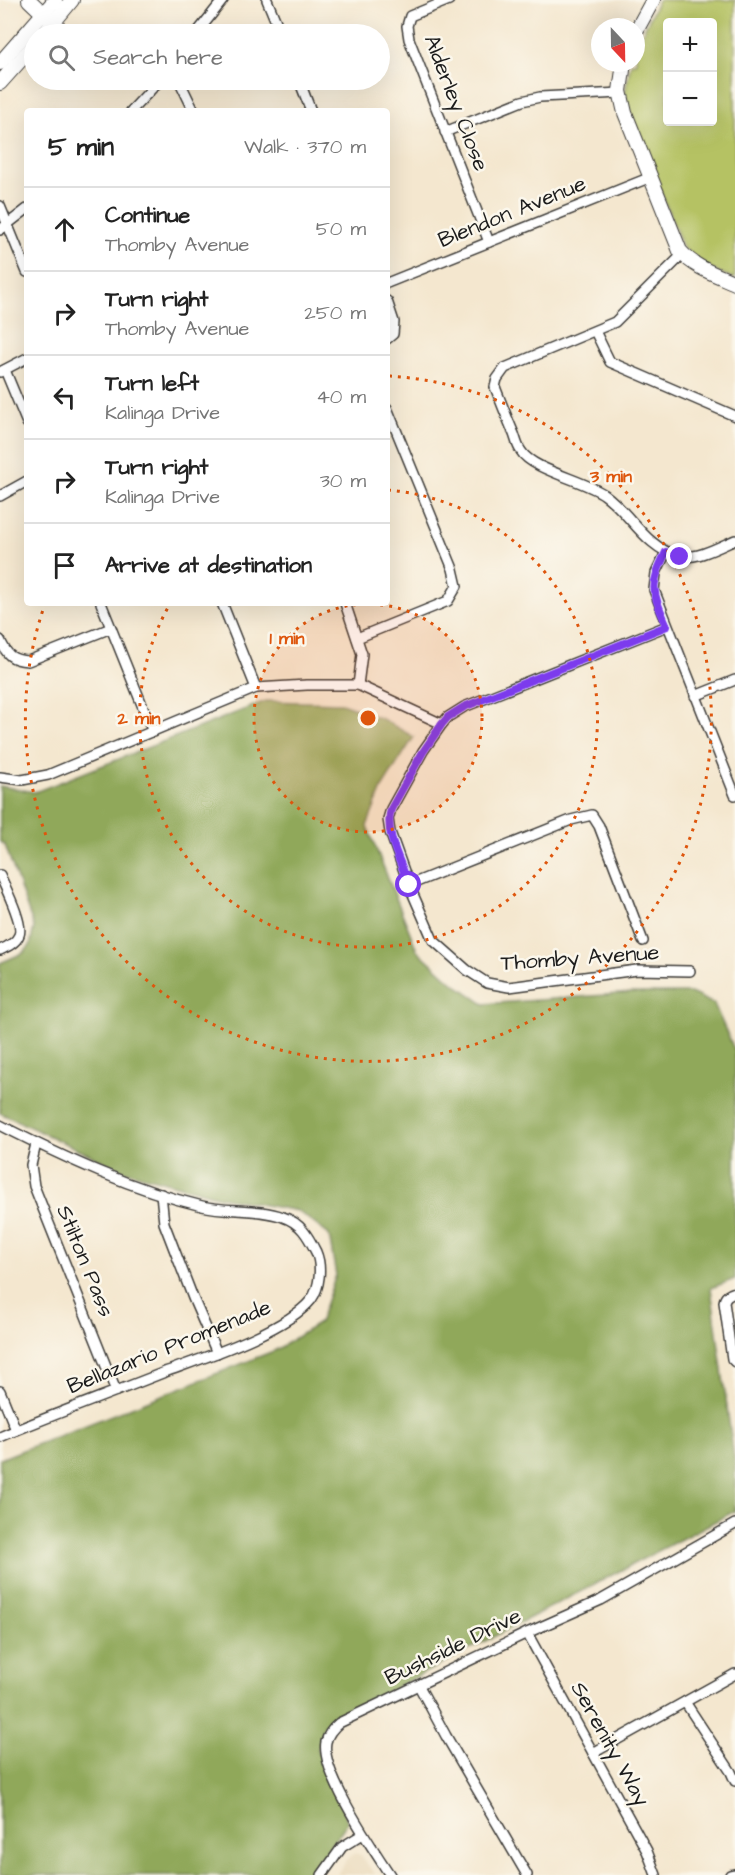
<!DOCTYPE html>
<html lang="en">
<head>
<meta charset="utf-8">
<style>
  :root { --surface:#fff; --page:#f6f6f6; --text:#222; --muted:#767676; --line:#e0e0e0 }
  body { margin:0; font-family:"Architects Daughter",sans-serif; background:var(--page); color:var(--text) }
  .controls { position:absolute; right:18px; top:18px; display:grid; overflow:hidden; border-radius:6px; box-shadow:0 6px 24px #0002 }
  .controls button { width:54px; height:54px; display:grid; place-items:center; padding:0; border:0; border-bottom:2px solid var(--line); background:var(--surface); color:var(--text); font:30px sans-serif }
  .compass { position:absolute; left:591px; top:18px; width:54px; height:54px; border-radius:50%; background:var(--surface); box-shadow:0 6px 24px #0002; rotate:158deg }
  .stop { position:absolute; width:18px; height:18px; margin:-14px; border:4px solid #7c3aed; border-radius:50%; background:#fff }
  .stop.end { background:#7c3aed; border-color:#fff; box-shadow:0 2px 6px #0008 }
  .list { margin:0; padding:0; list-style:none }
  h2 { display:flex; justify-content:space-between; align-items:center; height:78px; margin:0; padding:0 24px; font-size:26px }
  h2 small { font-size:20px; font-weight:400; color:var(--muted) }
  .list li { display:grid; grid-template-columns:39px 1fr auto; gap:18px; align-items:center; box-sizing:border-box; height:84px; padding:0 24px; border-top:2px solid var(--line) }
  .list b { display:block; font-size:22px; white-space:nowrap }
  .list p { margin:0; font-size:20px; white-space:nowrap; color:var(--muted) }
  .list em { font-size:20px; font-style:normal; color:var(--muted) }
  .icon { flex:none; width:33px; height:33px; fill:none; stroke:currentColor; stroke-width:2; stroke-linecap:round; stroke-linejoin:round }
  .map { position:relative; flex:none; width:735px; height:1875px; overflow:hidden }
  .search { position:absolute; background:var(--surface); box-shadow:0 6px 24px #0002; left:24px; top:24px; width:366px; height:66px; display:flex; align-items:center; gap:15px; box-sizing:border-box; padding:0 21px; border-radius:33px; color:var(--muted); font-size:22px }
  .panel { position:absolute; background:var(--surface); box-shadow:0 6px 24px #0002; left:24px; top:108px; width:366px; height:498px; border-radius:6px }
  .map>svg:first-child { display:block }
  .built { fill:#ead9ba }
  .green { fill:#b5c264; stroke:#686f40; stroke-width:1.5; fill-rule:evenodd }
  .forest { fill:#90a85a; stroke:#56623b; stroke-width:1.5 }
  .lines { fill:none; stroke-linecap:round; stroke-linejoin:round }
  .street-casing { stroke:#3c3a37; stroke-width:12 }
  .secondary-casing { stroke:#3c3a37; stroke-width:16 }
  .street { stroke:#fff; stroke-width:9 }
  .secondary { stroke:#fff; stroke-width:14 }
  .route { stroke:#7c3aed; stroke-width:8 }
  .ring { fill:none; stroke:#de560d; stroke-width:3; stroke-dasharray:3 6 }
  .labels { text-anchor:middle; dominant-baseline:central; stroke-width:5; stroke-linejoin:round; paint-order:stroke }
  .street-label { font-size:22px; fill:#1c1c1c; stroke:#fbf7ec }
  .centre { fill:#de560d; stroke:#fbf7ec; stroke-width:3 }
  .ring-label { font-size:18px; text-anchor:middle; font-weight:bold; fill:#de560d; stroke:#fbf7ec; stroke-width:5; stroke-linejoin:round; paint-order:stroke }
</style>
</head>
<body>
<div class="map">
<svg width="735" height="1875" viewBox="0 0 735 1875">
  <rect width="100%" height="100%" fill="#fbf7ec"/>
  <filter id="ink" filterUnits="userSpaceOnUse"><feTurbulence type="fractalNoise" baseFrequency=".0167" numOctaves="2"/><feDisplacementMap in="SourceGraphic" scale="12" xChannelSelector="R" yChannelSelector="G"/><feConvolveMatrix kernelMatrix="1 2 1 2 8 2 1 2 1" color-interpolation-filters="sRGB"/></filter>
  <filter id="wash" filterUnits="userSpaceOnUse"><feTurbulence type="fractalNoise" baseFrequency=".008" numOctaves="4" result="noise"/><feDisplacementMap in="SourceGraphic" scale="24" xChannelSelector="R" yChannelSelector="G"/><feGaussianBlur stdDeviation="1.35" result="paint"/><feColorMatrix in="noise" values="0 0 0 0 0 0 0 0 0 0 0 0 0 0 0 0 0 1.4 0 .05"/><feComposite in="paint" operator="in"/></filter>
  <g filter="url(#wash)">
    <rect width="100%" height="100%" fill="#f4e7cf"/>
    <path class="built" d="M355,1853L361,1855L375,1875H336L350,1856Z"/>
    <path class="green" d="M658,0H735V279L706,267L683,248L631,116L625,92L631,63H636V47ZM668,22H712V122H668Z"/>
    <path class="forest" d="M266,701L342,703L382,719L414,737L383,786L367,826L417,950L450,980L484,1004L632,993H691L714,1004L735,1051V1279L711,1288L735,1466V1511L324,1725L318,1751L348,1822L309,1875H0V1459L276,1350L319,1323L336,1275L329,1235L298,1211L220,1197L122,1170L0,1113V963L23,953L30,946L34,927L5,845L0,842V786L35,792Z"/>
  </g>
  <g filter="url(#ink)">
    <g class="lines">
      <g class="street-casing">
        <g id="street">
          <path d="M267,0L281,34"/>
          <path d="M449,0L410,16L407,26L409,39L489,242"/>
          <path d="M196,34L223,0"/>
          <path d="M179,80L194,111"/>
          <path d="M299,80L311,111"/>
          <path d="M131,111L160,80"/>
          <path d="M445,132L522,101L540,97L621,93"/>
          <path d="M0,206L27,272"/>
          <path d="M0,230L27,209"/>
          <path d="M683,254L615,322L505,368L497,379L495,387C501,402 507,418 514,434C516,439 517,446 521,451C532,470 584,480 605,495C630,513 646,548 678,556C696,560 719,547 735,540"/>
          <path d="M387,283L651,177"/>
          <path d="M387,301L394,322L393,334L387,339"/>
          <path d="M595,331L610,362L735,416"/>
          <path d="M5,370L27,423"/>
          <path d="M0,372L27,358"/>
          <path d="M0,496L27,481"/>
          <path d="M666,552L656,573L654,590L735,795"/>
          <path d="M101,603L153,732"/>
          <path d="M222,603L256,688"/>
          <path d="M345,603L362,654L358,685"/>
          <path d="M667,626L464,707L448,717L442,724L423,751L391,809L388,819L390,832L409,885L433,940L467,970L487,983L509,987L637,970L690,971"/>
          <path d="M357,638L448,601L457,586L453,569L387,408"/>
          <path d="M0,640C7,655 11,660 28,661L111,628"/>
          <path d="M695,696L735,680"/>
          <path d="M0,777L22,780L48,775L256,688L307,685H358L442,724"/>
          <path d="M0,875C5,887 24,924 19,935C16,943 7,947 0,950"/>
          <path d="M409,885L571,820L592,815L599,826L643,941"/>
          <path d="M0,1125C65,1158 131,1189 202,1206C227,1212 259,1208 283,1217C301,1223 308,1236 316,1252C322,1266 320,1288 311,1300C286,1331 203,1358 165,1372C110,1394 54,1414 0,1437"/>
          <path d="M36,1144L31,1165L34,1186L116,1391"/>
          <path d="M161,1194L164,1223L193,1298L217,1353"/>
          <path d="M735,1292C729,1294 725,1296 724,1302L732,1359L735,1362"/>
          <path d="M0,1391L16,1430"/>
          <path d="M527,1633L647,1851L656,1875"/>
          <path d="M419,1686L446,1736L527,1875"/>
          <path d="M685,1702L731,1772L735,1781"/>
          <path d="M593,1753L735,1674"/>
          <path d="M322,1875L342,1847L363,1834"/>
          <path d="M390,1875C373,1849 320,1772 326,1742C328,1734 333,1728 339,1723L527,1633L601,1600L735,1524"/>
          <path d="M730,1875L735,1874"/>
        </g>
      </g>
      <g class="secondary-casing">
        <g id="secondary">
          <path d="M29,0L50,20"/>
          <path d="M636,31L653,0"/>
          <path d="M44,34L72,0"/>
          <path d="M0,63L55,0"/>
          <path d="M624,63L620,91L625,113L680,251C695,268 715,274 735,283"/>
          <path d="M0,83L34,45"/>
        </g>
      </g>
      <use href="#street" class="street"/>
      <use href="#secondary" class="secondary"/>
    </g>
  </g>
  <g class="lines" filter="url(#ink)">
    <path class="route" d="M409,885C401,862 384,834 391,809L423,752L442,724L448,717L464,707L667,626C652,591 649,587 666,552L680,557"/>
  </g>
  <circle cx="368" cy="718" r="114" fill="#de560d" fill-opacity=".12"/>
  <g class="ring">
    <circle cx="368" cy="718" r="114"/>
    <path d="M388 490A229 229 0 1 1 170 604"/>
    <path d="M389 376A343 343 0 1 1 45 604"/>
  </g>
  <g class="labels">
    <g class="street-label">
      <text transform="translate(456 103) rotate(69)">Alderley Close</text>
      <text transform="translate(512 212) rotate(-22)">Blendon Avenue</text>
      <text transform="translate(580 958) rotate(-4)">Thomby Avenue</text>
      <text transform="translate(85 1261) rotate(68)">Stilton Pass</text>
      <text transform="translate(169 1347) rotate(-22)">Bellazario Promenade</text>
      <text transform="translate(453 1647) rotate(-26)">Bushside Drive</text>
      <text transform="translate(610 1744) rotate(61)">Serenity Way</text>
    </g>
  </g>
  <circle cx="368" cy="718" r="9" class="centre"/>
  <g class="ring-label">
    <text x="611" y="482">3 min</text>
    <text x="287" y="644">1 min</text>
    <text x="139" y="724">2 min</text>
  </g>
</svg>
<div class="controls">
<button>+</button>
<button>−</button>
</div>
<svg class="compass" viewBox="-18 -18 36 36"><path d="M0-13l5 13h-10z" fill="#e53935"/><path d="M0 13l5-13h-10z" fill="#767676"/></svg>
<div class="stop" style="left:409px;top:885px"></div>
<div class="stop end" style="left:680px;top:557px"></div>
<div class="search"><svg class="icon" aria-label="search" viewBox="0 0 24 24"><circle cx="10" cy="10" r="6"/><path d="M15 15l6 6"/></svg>Search here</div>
<section class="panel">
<h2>5 min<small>Walk · 370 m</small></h2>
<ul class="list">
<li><svg class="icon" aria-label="ahead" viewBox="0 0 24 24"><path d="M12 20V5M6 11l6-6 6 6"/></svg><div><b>Continue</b><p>Thomby Avenue</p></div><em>50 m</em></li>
<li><svg class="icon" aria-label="right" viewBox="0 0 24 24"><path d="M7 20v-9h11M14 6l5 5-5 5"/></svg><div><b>Turn right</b><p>Thomby Avenue</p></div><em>250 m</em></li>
<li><svg class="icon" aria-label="left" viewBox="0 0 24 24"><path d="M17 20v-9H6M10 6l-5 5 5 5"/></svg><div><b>Turn left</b><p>Kalinga Drive</p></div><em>40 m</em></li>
<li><svg class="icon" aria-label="right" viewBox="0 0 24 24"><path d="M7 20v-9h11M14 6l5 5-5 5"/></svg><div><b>Turn right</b><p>Kalinga Drive</p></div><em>30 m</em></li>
<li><svg class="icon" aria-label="arrive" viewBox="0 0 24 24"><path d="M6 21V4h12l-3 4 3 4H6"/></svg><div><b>Arrive at destination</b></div></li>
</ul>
</section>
</div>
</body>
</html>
